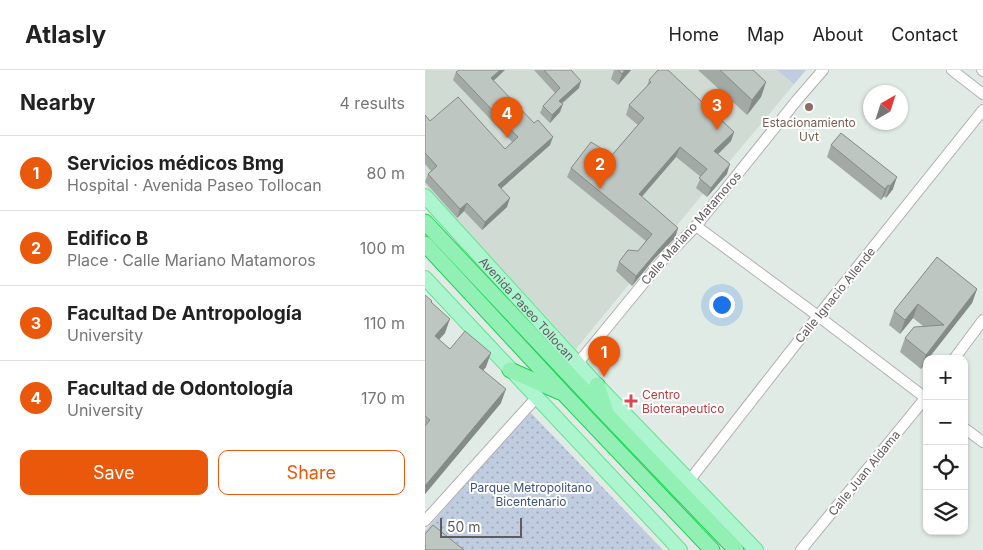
<!DOCTYPE html>
<html lang="en">
<head>
<meta charset="utf-8">
<style>
  :root { --surface:#fff; --page:#f2f2f2; --text:#222; --muted:#767676; --line:#e0e0e0; --accent:#ea580c }
  body { margin:0; font-family:Inter,sans-serif; background:var(--page); color:var(--text) }
  .controls { position:absolute; right:15px; bottom:15px; display:grid; overflow:hidden; border-radius:10px; box-shadow:0 1px 4px #0004 }
  .controls button { width:45px; height:45px; display:grid; place-items:center; padding:0; border:0; border-bottom:1px solid var(--line); background:var(--surface); color:var(--text); font:25px sans-serif }
  .compass { position:absolute; left:438px; top:15px; width:45px; height:45px; border-radius:50%; background:var(--surface); box-shadow:0 1px 4px #0004; rotate:39deg }
  .scale { position:absolute; left:15px; bottom:12px; width:82px; box-sizing:border-box; padding-left:5px; border:2px solid #615a5f; border-top:0; font-size:14px; line-height:18px; white-space:nowrap; color:#615a5f; -webkit-text-stroke:4px #fff; paint-order:stroke }
  .you { position:absolute; left:296px; top:234px; width:18px; height:18px; margin:-12px; border:4px solid #fff; border-radius:50%; background:#1a73e8; box-shadow:0 0 0 8px #1a73e833 }
  .badge { display:grid; place-items:center; width:32px; height:32px; border-radius:50%; background:var(--accent); color:#fff; font-size:16px; font-weight:700 }
  .pin { position:absolute; translate:-50% -41px; filter:drop-shadow(0 1px 2px #0008) }
  .pin::after { content:''; position:absolute; top:26px; width:18px; height:15px; background:inherit; clip-path:polygon(0 0,100% 0,50% 100%) }
  .list { margin:0; padding:0; list-style:none }
  h2 { display:flex; justify-content:space-between; align-items:center; height:65px; margin:0; padding:0 20px; font-size:21px }
  h2 small { font-size:16px; font-weight:400; color:var(--muted) }
  .list li { display:grid; grid-template-columns:32px 1fr auto; gap:15px; align-items:center; box-sizing:border-box; height:75px; padding:0 20px; border-top:1px solid var(--line) }
  .list b { display:block; font-size:19px; white-space:nowrap }
  .list p { margin:0; font-size:16px; white-space:nowrap; color:var(--muted) }
  .list em { font-size:16px; font-style:normal; color:var(--muted) }
  .actions { display:flex; gap:10px; padding:15px 20px }
  .actions a { flex:1; padding:11px 0; border:1px solid var(--accent); border-radius:10px; text-align:center; font-size:18px; color:var(--accent) }
  .actions .main { background:var(--accent); color:#fff }
  .icon { flex:none; width:28px; height:28px; fill:none; stroke:currentColor; stroke-width:2; stroke-linecap:round; stroke-linejoin:round }
  .map { position:relative; flex:none; width:558px; height:480px; overflow:hidden }
  header { display:flex; align-items:center; gap:30px; box-sizing:border-box; height:70px; padding:0 25px; background:var(--surface); border-bottom:1px solid var(--line) }
  header strong { font-size:24px }
  nav { display:flex; gap:28px; margin-inline-start:auto; font-size:18px }
  main { display:flex }
  aside { flex:1; background:var(--surface) }
  .map>svg:first-child { display:block }
  .education { fill:#d0dbd4 }
  .grass { fill:url(#grass-dots) }
  .pitch { fill:#c0cce0 }
  .lines { fill:none; stroke-linecap:round; stroke-linejoin:round }
  .minor-casing { stroke:#b3adb1; stroke-width:12 }
  .major-casing { stroke:#65e18f; stroke-width:16 }
  .highway-casing { stroke:#19d452; stroke-width:17 }
  .minor { stroke:#fff; stroke-width:10 }
  .major { stroke:#acf5ce; stroke-width:14 }
  .highway { stroke:#93f0b5; stroke-width:15 }
  .wall { fill:#a3aaa6 }
  .shaded-wall { fill:#858b87 }
  .building { fill:#bec6c1; stroke:#858b87 }
  .education-dot { fill:#8d6e63; stroke:#fff; stroke-width:2 }
  .health-dot { fill:#e0444e; stroke:#fff; stroke-width:2 }
  .labels { text-anchor:middle; dominant-baseline:central; stroke-width:4; stroke-linejoin:round; paint-order:stroke }
  .education-label { font-size:12px; fill:#785e54; stroke:#fff }
  .street-label { font-size:12px; fill:#615a5f; stroke:#fff }
  .health-label { font-size:12px; fill:#be3a42; stroke:#fff; text-anchor:start }
  .park-label { font-size:12px; fill:#3d527d; stroke:#fff }
</style>
</head>
<body>
<header>
<strong>Atlasly</strong>
<nav><a>Home</a><a>Map</a><a>About</a><a>Contact</a></nav>
</header>
<main>
<aside>
<h2>Nearby<small>4 results</small></h2>
<ul class="list">
<li><span class="badge">1</span><div><b>Servicios médicos Bmg</b><p>Hospital · Avenida Paseo Tollocan</p></div><em>80 m</em></li>
<li><span class="badge">2</span><div><b>Edifico B</b><p>Place · Calle Mariano Matamoros</p></div><em>100 m</em></li>
<li><span class="badge">3</span><div><b>Facultad De Antropología</b><p>University</p></div><em>110 m</em></li>
<li><span class="badge">4</span><div><b>Facultad de Odontología</b><p>University</p></div><em>170 m</em></li>
</ul>
<div class="actions"><a class="main">Save</a><a>Share</a></div>
</aside>
<div class="map">
<svg width="558" height="480" viewBox="0 0 558 480">
  <defs>
    <pattern id="grass-dots" width="8" height="8" patternUnits="userSpaceOnUse" patternTransform="scale(1.25)"><rect width="8" height="8" fill="#c0cce0"/><path d="M2 2h.1M6 6h.1" fill="none" stroke="#9fa9b9" stroke-width="1.8" stroke-linecap="round"/></pattern>
  </defs>
  <rect width="100%" height="100%" fill="#e1ebe5"/>
  <path class="education" d="M0,0H381L299,98L151,279L0,115Z"/>
  <path class="grass" d="M104,341L238,480H0V461Z"/>
  <path class="pitch" d="M352,0H381L369,14Z"/>
  <g class="lines">
    <g class="minor-casing">
      <g id="minor">
        <path d="M527,0L558,24"/>
        <path d="M557,0L558,1"/>
        <path d="M271,156L393,246L502,329"/>
        <path d="M529,289L558,250"/>
        <path d="M153,293L235,193L271,156L372,30L398,0"/>
        <path d="M539,358L558,372"/>
        <path d="M264,411L393,246L558,40"/>
        <path d="M0,451L111,328"/>
        <path d="M376,480L502,326"/>
      </g>
    </g>
    <g class="major-casing">
      <g id="major">
        <path id="s1" d="M0,126L172,315L331,480"/>
        <path d="M0,208L255,480"/>
      </g>
    </g>
    <g class="highway-casing">
      <g id="highway">
        <path d="M0,152L182,345L311,480"/>
        <path d="M0,174L140,325L287,480"/>
        <path d="M85,300L135,322"/>
        <path d="M172,315L181,342"/>
      </g>
    </g>
    <use href="#minor" class="minor"/>
    <use href="#major" class="major"/>
    <use href="#highway" class="highway"/>
  </g>
  <g class="wall">
    <path d="M109,0H146L154,18L137,34L135,42L125,53L115,43L118,36L130,23Z"/>
    <path d="M189,0H206L193,15L186,9Z"/>
    <path d="M273,0H328L341,12L336,27L322,45Z"/>
    <path d="M31,2L69,11L125,75L76,118L82,137L57,160L39,141L32,148L0,112L3,104L6,101L0,94V45L5,51L80,79L87,72L28,10Z"/>
    <path d="M224,10L309,62L306,71L293,84L302,104L282,127L271,118L276,107L251,87L217,127L253,158L250,168L230,188L207,216L191,201L194,192L213,181L221,171L142,107L146,98L187,85L213,55L201,45L204,35L222,16Z"/>
    <path d="M416,63L468,119L461,128L459,126L456,130L402,87L406,75Z"/>
    <path d="M512,187L552,219L547,233L503,289H502V291L496,299L475,282L480,268L498,256L488,248L475,264L464,255L469,241Z"/>
    <path d="M0,225L6,233L20,263L14,270L25,279L61,297L58,300L76,333L0,424Z"/>
  </g>
  <g class="shaded-wall">
    <path d="M75,0H80L63,16L66,8Z"/>
    <path d="M200,0H206L193,15L197,4Z"/>
    <path d="M156,11L154,18L131,38L134,31Z"/>
    <path d="M341,12L336,27L322,45L327,30Z"/>
    <path d="M138,34L135,42L125,53L127,45Z"/>
    <path d="M309,62L306,71L286,91L289,81Z"/>
    <path d="M128,67L125,75L70,124L73,115Z"/>
    <path d="M255,77L251,87L210,134L214,124Z"/>
    <path d="M305,94L302,104L282,127L286,118Z"/>
    <path d="M472,107L468,119L461,128L465,116Z"/>
    <path d="M463,115L459,126L456,130L460,119Z"/>
    <path d="M85,128L82,137L57,160L60,152Z"/>
    <path d="M42,133L39,141L32,148L35,139Z"/>
    <path d="M253,158L250,168L230,188L207,216L211,206L234,179Z"/>
    <path d="M552,219L547,233L503,289H502V291L496,299L501,285Z"/>
    <path d="M493,234L488,248L475,264L480,250Z"/>
    <path d="M25,249L20,263L4,280L10,266Z"/>
    <path d="M66,283L61,297L49,311L54,297Z"/>
    <path d="M81,319L76,333L0,424V416Z"/>
  </g>
  <g class="building">
    <path d="M34,0H75L66,8L109,53L113,50L128,67L73,115L85,128L60,152L42,133L35,139L3,104L12,96L0,83V45L5,51L33,27L80,79L93,67L31,2Z"/>
    <path d="M119,0H146L156,11L134,31L138,34L127,45L118,36L135,18Z"/>
    <path d="M193,0H200L197,4Z"/>
    <path d="M233,0H243L309,62L289,81L305,94L286,118L274,108L282,99L255,77L214,124L253,158L234,179L211,206L194,192L203,180L213,181L227,164L146,98L166,72L187,85L219,48L204,35L226,12L224,10Z"/>
    <path d="M295,0H328L341,12L327,30Z"/>
    <path d="M416,63L472,107L465,116L463,115L460,119L406,75Z"/>
    <path d="M512,187L552,219L501,285L480,268L489,257L519,255L493,234L480,250L469,241Z"/>
    <path d="M0,225L7,231L6,232L25,249L10,266L25,279L40,261L66,283L54,297L81,319L0,416V356L5,350L0,346Z"/>
    <path d="M8,455L39,480H0V477L1,476L0,475V464Z"/>
  </g>
  <circle class="education-dot" cx="384" cy="37" r="5"/>
  <path class="health-dot" d="M203.5 323.5h5v5h5v5h-5v5h-5v-5h-5v-5h5z"/>
  <g class="labels">
    <g class="education-label">
      <text x="384" y="52">Estacionamiento<tspan x="384" dy="14">Uvt</tspan></text>
    </g>
    <g class="street-label">
      <text transform="translate(266 158) rotate(-49)">Calle Mariano Matamoros</text>
      <text transform="translate(410 225) rotate(-51)">Calle Ignacio Allende</text>
      <text stroke="none"><textPath href="#s1" startOffset="152">Avenida Paseo Tollocan</textPath></text>
      <text transform="translate(439 403) rotate(-51)">Calle Juan Aldama</text>
    </g>
    <g class="health-label">
      <text x="217" y="324">Centro<tspan x="217" dy="14">Bioterapeutico</tspan></text>
    </g>
    <g class="park-label">
      <text x="106" y="417">Parque Metropolitano<tspan x="106" dy="14">Bicentenario</tspan></text>
    </g>
  </g>
</svg>
<div class="controls">
<button>+</button>
<button>−</button>
<button><svg class="icon" aria-label="locate" viewBox="0 0 24 24"><circle cx="12" cy="12" r="6"/><path d="M12 2v4M12 18v4M2 12h4M18 12h4"/></svg></button>
<button><svg class="icon" aria-label="layers" viewBox="0 0 24 24"><path d="M12 4l9 5-9 5-9-5zM3 14l9 5 9-5"/></svg></button>
</div>
<svg class="compass" viewBox="-18 -18 36 36"><path d="M0-13l5 13h-10z" fill="#e53935"/><path d="M0 13l5-13h-10z" fill="#767676"/></svg>
<div class="scale">50 m</div>
<div class="you"></div>
<div class="pin badge" style="left:179px;top:307px">1</div>
<div class="pin badge" style="left:175px;top:119px">2</div>
<div class="pin badge" style="left:292px;top:60px">3</div>
<div class="pin badge" style="left:82px;top:68px">4</div>
</div>
</main>
</body>
</html>
